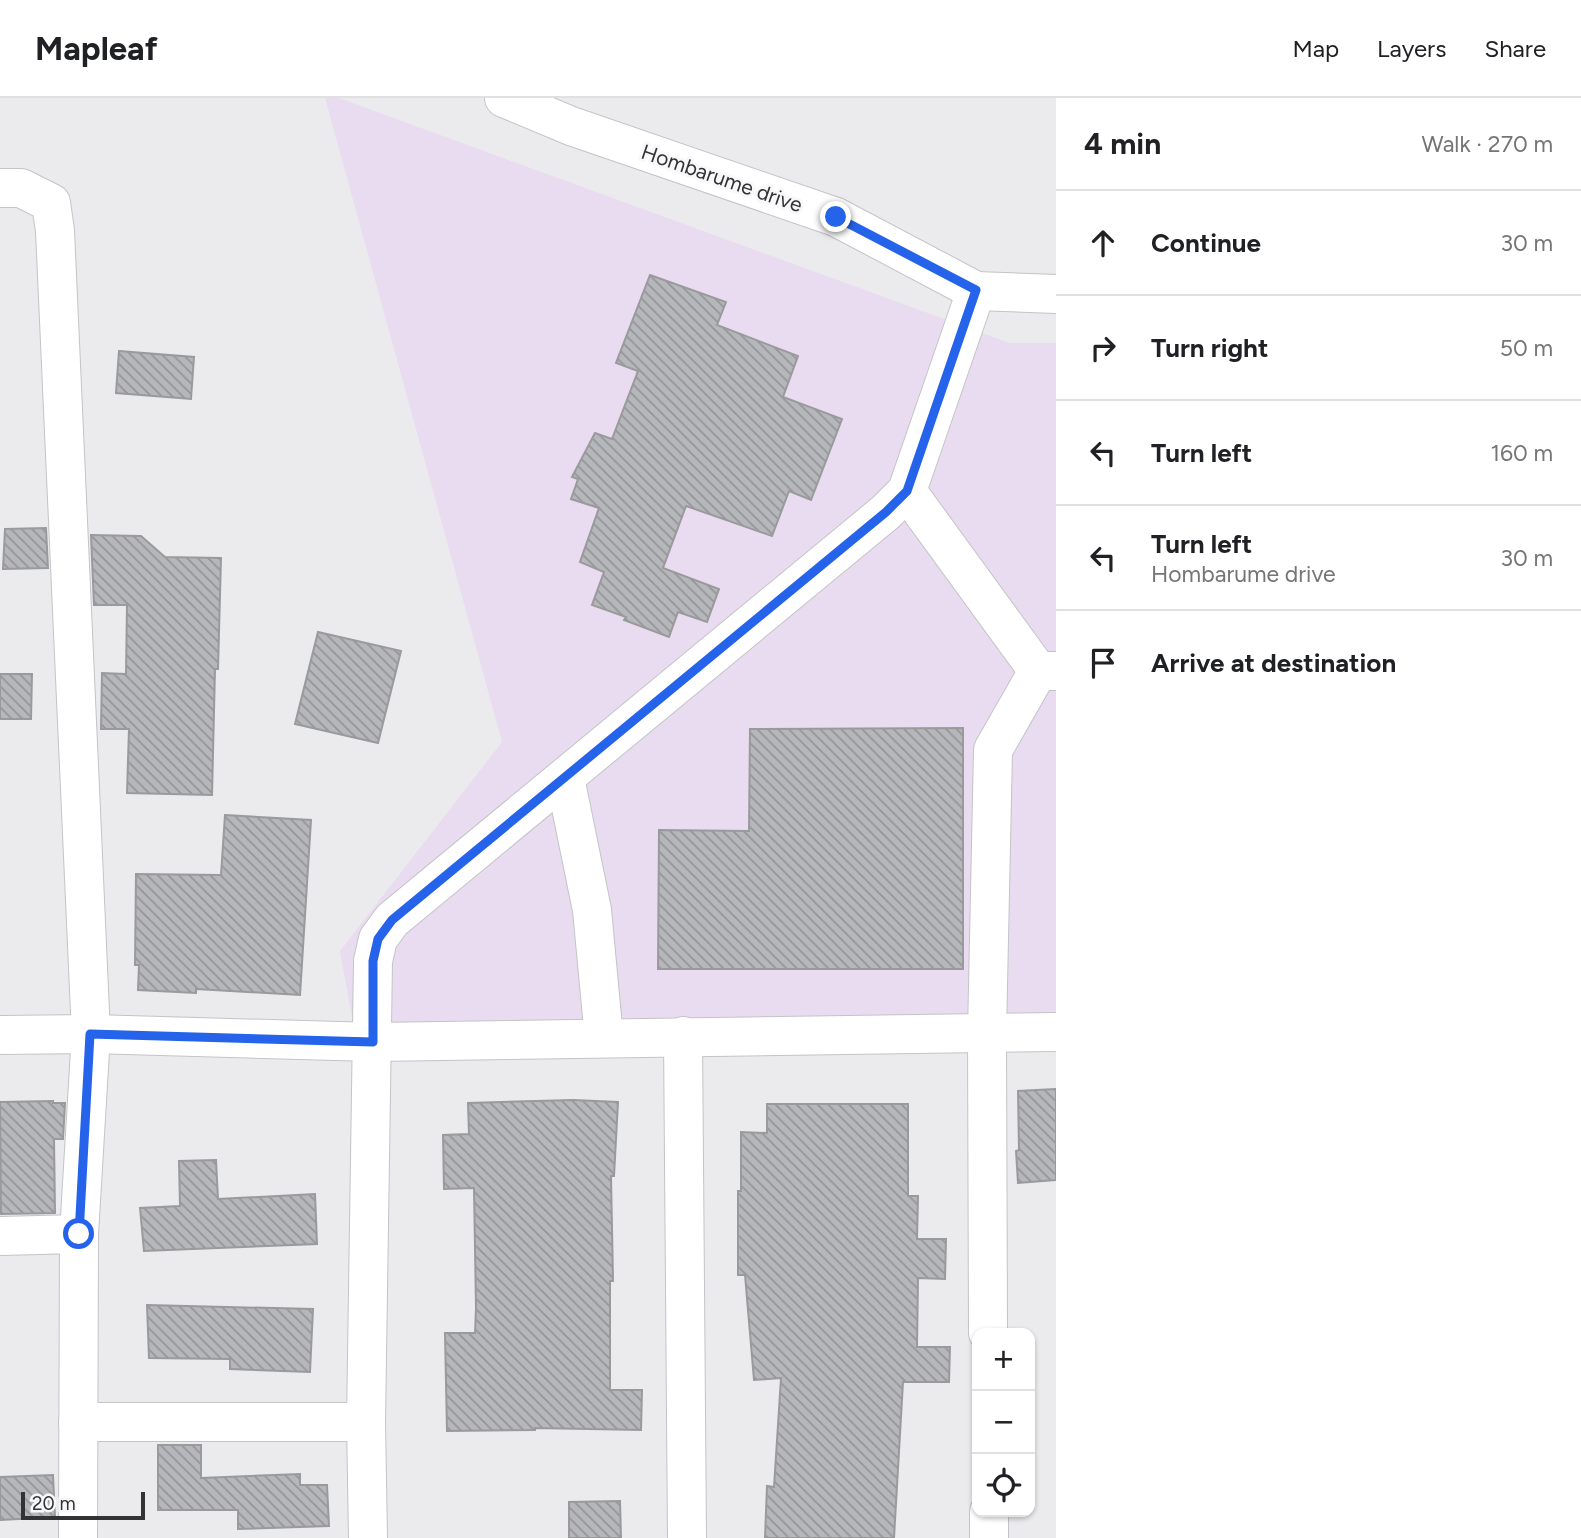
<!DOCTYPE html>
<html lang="en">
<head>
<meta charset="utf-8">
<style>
  :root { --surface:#fff; --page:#f2f2f2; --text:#202124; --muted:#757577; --line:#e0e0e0 }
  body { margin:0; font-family:Figtree,sans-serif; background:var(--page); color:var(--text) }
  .controls { position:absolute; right:21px; bottom:21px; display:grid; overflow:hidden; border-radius:14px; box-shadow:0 2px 5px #0004 }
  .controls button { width:63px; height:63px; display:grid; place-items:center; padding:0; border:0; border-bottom:2px solid var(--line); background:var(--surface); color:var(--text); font:35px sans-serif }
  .scale { position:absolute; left:21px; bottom:18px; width:124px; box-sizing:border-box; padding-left:7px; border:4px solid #323334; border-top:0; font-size:19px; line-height:24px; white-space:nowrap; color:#323334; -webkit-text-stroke:5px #f8f8fb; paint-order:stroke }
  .stop { position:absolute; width:21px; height:21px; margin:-16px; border:5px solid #2563eb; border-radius:50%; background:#fff }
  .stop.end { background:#2563eb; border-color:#fff; box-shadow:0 2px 7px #0008 }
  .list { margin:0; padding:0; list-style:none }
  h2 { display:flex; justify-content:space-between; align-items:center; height:91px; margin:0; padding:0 28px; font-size:30px }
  h2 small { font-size:23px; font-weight:400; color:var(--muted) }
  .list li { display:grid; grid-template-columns:46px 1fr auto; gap:21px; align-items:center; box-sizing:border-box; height:105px; padding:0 28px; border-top:2px solid var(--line) }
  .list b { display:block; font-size:26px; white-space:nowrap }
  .list p { margin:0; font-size:23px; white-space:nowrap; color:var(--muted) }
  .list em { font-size:23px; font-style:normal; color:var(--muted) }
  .icon { flex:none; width:38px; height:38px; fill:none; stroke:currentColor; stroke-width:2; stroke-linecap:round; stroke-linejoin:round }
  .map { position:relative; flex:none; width:1056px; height:1440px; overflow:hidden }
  header { display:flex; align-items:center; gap:42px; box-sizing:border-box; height:98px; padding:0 35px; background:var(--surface); border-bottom:2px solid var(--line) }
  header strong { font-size:33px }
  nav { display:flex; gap:38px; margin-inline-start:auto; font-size:24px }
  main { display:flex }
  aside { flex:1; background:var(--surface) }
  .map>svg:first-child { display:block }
  .commercial { fill:#e9dcf0 }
  .building { fill:url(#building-back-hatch); stroke:#9a9a9d; stroke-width:2 }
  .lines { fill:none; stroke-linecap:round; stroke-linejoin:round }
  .minor-casing { stroke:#c3c4c7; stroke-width:40 }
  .minor { stroke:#fff; stroke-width:38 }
  .route { stroke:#2563eb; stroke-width:9 }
  .labels { text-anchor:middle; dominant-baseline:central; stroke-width:6; stroke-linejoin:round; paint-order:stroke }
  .street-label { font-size:21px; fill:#323334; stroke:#f8f8fb }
</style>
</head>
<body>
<header>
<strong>Mapleaf</strong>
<nav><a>Map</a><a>Layers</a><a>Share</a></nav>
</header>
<main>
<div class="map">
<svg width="1056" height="1440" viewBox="0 0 1056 1440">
  <defs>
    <pattern id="building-back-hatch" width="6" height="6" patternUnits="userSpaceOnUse" patternTransform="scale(1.75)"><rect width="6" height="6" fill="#b6b7ba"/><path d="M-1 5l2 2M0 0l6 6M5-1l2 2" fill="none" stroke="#959598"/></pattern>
  </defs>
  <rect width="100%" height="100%" fill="#ebebee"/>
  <path class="commercial" d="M325,0H339L1010,245H1056V916L354,931L340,853L502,644Z"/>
  <g class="building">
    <path d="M650,177L726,204L717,227L798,258L783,299L842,321L811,402L789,393L772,438L686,408L663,470L719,491L707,524L678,514L669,539L624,522L626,519L592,507L604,474L580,464L599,410L571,401L578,381L572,379L595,335L612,341L638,273L616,265Z"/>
    <path d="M119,253L194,259L191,301L116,295Z"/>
    <path d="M46,430L48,470L3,471L5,431Z"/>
    <path d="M91,437L141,438L165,459L221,460L218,571H215L212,697L127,695L129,631H101L102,575L126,576L127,507H94Z"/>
    <path d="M318,534L401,553L378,645L295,626Z"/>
    <path d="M0,576H32L31,621H0Z"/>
    <path d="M963,630V871H658L659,732L749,733L750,631Z"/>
    <path d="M225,717L311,722L300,897L196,891V895L138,892L139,867H135L136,776L221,777Z"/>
    <path d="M1056,991V1082L1018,1085L1016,1053L1019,1052L1018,993Z"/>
    <path d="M573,1002L618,1004L614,1078H611L613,1183H610V1292H642L641,1332L535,1330V1332L447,1333L445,1235H475L476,1210L474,1090L444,1091L443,1037L469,1036L468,1005Z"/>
    <path d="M53,1003V1005H65L63,1041H54L55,1115L1,1116L0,1004Z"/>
    <path d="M767,1006H908V1098H918L917,1141H946L945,1181L918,1180L917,1249H950L949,1284H903L894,1440H765L767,1388L774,1389L781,1280L754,1282L745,1177H738V1093H741V1034L767,1035Z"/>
    <path d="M216,1062L218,1101L315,1096L317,1146L144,1153L140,1110L180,1108L179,1063Z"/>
    <path d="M147,1207L313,1211L310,1274L230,1271V1261L149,1260Z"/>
    <path d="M158,1347H201V1380L300,1376V1387H327L329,1428L238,1431V1412H158Z"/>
    <path d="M53,1377L55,1419L0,1422V1379Z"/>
    <path d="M620,1403L621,1440H569V1404Z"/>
  </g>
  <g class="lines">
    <g class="minor-casing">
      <g id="minor">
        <path d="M504,0L571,28L836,119L976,193L1056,196"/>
        <path d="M0,90H21L51,105L55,133L91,936L79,1136L78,1440"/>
        <path d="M907,393L1038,573H1056"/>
        <path d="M565,680L592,812L604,940"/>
        <path d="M0,937L91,936L373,944L1056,934"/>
        <path d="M683,938L687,1440"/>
        <path d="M0,1138L79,1136"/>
        <path d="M988,1235L987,936L993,652L1038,573"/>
        <path d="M78,1324H366"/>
        <path d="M989,1414V1440"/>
        <path d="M368,1440L366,1324L373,863L378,841L392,822L886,414L907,393L976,193"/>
      </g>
    </g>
    <use href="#minor" class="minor"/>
  </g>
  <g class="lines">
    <path class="route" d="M79,1136L90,936L373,944V863L378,841L392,822L886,414L907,393L976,192L836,119"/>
  </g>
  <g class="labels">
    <g class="street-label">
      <text transform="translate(722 80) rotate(19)">Hombarume drive</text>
    </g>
  </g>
</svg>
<div class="controls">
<button>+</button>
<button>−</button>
<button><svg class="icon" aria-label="locate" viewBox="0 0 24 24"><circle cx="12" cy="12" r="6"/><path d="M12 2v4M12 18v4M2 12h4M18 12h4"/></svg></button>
</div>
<div class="scale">20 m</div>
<div class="stop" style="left:79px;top:1136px"></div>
<div class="stop end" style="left:836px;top:119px"></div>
</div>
<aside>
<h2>4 min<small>Walk · 270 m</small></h2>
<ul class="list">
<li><svg class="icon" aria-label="ahead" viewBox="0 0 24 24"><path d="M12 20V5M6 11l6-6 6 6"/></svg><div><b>Continue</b></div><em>30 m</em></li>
<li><svg class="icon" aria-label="right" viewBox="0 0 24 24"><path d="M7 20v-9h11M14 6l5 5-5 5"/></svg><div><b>Turn right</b></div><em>50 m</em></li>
<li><svg class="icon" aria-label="left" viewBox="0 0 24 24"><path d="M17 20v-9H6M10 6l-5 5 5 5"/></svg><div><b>Turn left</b></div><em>160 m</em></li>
<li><svg class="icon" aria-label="left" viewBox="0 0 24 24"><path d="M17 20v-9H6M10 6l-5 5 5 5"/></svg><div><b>Turn left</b><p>Hombarume drive</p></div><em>30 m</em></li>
<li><svg class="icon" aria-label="arrive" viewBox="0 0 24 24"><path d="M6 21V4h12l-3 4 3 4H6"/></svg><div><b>Arrive at destination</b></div></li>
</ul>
</aside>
</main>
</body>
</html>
